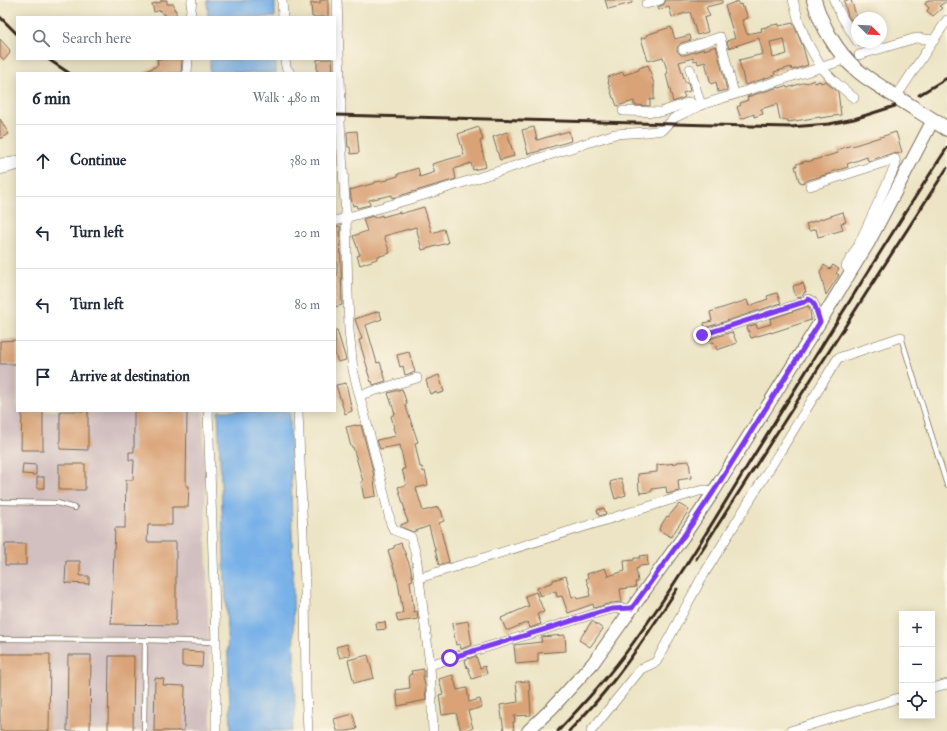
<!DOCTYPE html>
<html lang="en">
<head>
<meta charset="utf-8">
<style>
  :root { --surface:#fff; --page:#f2f2f3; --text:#1f2937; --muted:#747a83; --line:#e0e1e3 }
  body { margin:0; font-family:"IM FELL Double Pica",serif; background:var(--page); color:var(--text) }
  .controls { position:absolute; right:12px; bottom:12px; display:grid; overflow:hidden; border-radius:0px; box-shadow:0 2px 10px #0003 }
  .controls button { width:36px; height:36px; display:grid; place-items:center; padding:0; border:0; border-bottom:1px solid var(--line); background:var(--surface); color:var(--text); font:20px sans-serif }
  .compass { position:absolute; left:851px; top:12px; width:36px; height:36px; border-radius:50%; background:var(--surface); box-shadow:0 2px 10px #0003; rotate:114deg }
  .stop { position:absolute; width:12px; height:12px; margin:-9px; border:3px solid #7c3aed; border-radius:50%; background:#fff }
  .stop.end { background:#7c3aed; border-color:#fff; box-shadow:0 1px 4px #0008 }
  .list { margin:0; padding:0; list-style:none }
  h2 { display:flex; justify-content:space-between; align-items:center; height:52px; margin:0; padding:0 16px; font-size:17px }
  h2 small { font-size:13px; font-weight:400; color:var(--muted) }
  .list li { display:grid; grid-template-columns:26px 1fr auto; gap:12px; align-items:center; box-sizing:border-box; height:72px; padding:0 16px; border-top:1px solid var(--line) }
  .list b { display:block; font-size:15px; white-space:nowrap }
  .list em { font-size:13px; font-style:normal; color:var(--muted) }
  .icon { flex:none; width:22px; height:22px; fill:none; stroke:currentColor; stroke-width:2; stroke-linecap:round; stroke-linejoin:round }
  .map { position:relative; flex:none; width:947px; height:731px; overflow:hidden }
  .search { position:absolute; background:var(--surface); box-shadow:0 2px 10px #0003; left:16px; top:16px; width:320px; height:44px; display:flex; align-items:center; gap:10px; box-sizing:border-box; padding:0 14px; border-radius:0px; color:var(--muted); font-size:15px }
  .panel { position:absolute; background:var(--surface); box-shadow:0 2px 10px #0003; left:16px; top:72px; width:320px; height:340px; border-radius:0px }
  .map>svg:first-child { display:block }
  .industrial { fill:#d2bfc0 }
  .water { fill:#78b1e8; stroke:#5a6e83 }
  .building { fill:#d9a377; fill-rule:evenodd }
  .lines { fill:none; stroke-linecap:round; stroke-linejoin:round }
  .lane-casing { stroke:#796b58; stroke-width:6 }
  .street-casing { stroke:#796b58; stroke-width:10 }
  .secondary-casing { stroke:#796b58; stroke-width:14 }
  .primary-casing { stroke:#796b58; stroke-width:16 }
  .lane { stroke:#fff; stroke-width:4.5 }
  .street { stroke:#fff; stroke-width:9 }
  .secondary { stroke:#fff; stroke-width:12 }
  .primary { stroke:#fff; stroke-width:14 }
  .rail { stroke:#3b2a1e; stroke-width:3 }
  .route { stroke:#7c3aed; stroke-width:5 }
</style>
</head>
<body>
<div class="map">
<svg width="947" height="731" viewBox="0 0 947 731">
  <rect width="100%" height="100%" fill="#fcf5e5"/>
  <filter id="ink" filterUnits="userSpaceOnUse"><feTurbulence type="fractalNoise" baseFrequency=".025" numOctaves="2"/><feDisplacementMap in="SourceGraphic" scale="8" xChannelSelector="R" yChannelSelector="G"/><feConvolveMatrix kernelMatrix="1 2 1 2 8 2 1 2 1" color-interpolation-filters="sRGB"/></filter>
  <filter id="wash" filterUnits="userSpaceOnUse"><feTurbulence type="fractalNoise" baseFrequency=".012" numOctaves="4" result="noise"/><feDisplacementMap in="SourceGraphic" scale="16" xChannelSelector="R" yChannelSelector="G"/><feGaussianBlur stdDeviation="0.9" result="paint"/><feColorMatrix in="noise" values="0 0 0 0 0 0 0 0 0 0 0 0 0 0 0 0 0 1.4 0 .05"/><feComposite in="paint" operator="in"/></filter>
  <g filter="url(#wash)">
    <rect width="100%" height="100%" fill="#ece4c4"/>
    <path class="industrial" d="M0,339H17V411H203L211,731H0Z"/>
    <g class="water">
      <path d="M207,0H275V17H208Z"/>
      <rect x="210" y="59" width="66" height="14"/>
      <path d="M218,411H290L295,715L292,731H231Z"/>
    </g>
    <g id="blocks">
      <g class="building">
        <path d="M161,0H167V4H174V10H176V17H165V14H162V12H161V10L154,12L152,4L161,2Z"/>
        <path d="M320,0H328V17H312L311,3H320Z"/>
        <path d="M605,0H632V3L608,9Z"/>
        <path d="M666,0H722V3L706,7L710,16L704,18L708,32L697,35L690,12L672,17L669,7L659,10L658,7L664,4Z"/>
        <path d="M848,0H851L857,18L851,20L848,16L844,1Z"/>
        <path d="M928,0H947V1L939,6L942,8L933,16L927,11L929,8L925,4Z"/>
        <path d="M738,1L739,5L741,4L742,8L744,7L748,18L742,20L747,34L762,31L761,28L767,27V26L779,24V26L793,23L803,47L808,65L792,70L791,67L774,72L775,75L745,85L739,60L763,54L759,38L729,48L727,41L735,38L725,6ZM784,39L787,54L773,58L770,42Z"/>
        <path d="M671,27L675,39L690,35L691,40L681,43L677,47V51L681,55H685L704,49V50L716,46L727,90L718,92L716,82L711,84L705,62L698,64L697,60L694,61L693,58L679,62L685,82H688L690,91L683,93L685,97L673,102L666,74L668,73L663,57L648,61L641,38L647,37L646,35Z"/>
        <path d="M0,39L10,50L9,51L10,53L4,60L0,56Z"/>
        <path d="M157,59H182L181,73H143L158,65Z"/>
        <path d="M317,59H332L333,73H317Z"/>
        <path d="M648,65L654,84V100L650,99V106L634,105V101L617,106L614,98H613L608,82H609L608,77L623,72L624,75L639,70V68Z"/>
        <path d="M814,80L815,83L820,81L821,83L826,81L830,86H831L838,92L841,115L820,118V117L788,122V120H784V119L780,120L777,104L761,109L763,114L754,117V114L741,119L737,107L741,105L740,103L748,100L747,97L779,87V88L786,86L787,88L806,82L807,83Z"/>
        <path d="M0,119L9,134L0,139Z"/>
        <path d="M479,127L483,140L480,141L486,167L473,170L471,163L454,169L456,179L392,198V195L369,200L370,205L357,208L356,205L353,206L351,198L350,190L375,183V182L388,180V179L398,176V174L418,168L420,177L435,172L432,164L464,155L458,134Z"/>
        <path d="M534,127L537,140L569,131L571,141L540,150V151L528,154L522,130Z"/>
        <path d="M357,131L359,153L351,154L350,147H348L347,132Z"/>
        <path d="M507,132L514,156L500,160L493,137Z"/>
        <path d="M896,132L902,152L897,154L893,153L868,161L867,157L847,164L848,167L831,172L832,173L808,180L805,182L801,183L800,181H799L795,166H797L796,164L807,161V162L838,153L837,150L852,145V146Z"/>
        <path d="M424,207L432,233L444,229L448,243L422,250L416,227L384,236L390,253L377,257V259L360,265L357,256L360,255L353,236L367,231L363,219L373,216L374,218L382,215V217L400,212V214Z"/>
        <path d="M843,212L846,222L841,223L843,230L818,237L816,229L809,231L806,224Z"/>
        <path d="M340,226L342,305L335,307V276H337V261H335V227Z"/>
        <path d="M824,265L830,269L833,265L839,269L836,273L839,275L826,295L820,272Z"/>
        <path d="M803,283L806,292H804V294L801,297L797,298L796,295H795L793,286Z"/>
        <path d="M777,293L781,303L705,328L704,323L712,321L710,312L747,300L749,306L768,299L767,296Z"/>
        <path d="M808,306L810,310L811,320L771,333V332L751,338L747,327L756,324L757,328L771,324L770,319Z"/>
        <path d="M379,311L382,319L366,325L377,363L380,362L386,381L373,385L372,381L371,382L367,370H368L359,340L362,339L355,319Z"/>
        <path d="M335,330H337L346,360L338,362L335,354Z"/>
        <path d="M732,332L737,343L717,350L714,342L710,343L709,339Z"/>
        <path d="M17,340V364H0V341Z"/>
        <path d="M409,352L415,372L405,375L403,366L400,367L397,355Z"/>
        <path d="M439,375L444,392L437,394L436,392L430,394L426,380Z"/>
        <path d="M346,383L352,411L345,414L336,385Z"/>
        <path d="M402,389L407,404H405L418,442L415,443L420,467H422L423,472L425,471L428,485L416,488L423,511L438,507L439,510H441L444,521L439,523L449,562L439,565L429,526L413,532L401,527V525L408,522L404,511L405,510L398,487L406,485L402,469H405L400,445L380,449L377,440L396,436L393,428L394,427L391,416L395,414L388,393Z"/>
        <path d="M22,411H43V450H21Z"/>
        <path d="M60,411H88V450L60,449Z"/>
        <path d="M134,411H187L186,486H189L188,507H172V525H148L147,542H176V625L111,624L115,528H125L126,480H133L134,460H129V452H134Z"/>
        <path d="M356,425V426L361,425L373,471L376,496L364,498L361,482L363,481L353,447H351L346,427Z"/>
        <path d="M689,461L691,478L678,480L679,491L667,494L666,487L652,489V491L650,492L640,493V491H639L638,474L657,472V465L677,463V462Z"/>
        <path d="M23,464L36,465V475L22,474Z"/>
        <rect x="59" y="464" width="26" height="26"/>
        <rect x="37" y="477" width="7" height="11"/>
        <path d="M621,478L626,495L615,499L610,482Z"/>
        <path d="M679,504L689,510L671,537L659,530L660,527L667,516L668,517Z"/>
        <path d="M604,508L606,514L599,516L597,510Z"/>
        <path d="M401,543L410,566L413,580L410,581L414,612L417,611L418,619L398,622L396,614L403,613L398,582L388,550L394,548V546Z"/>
        <rect x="5" y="544" width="21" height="21"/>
        <path d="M647,555L648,565L639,566V568L636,569L638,582H635L636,587L620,589L622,602L611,603L594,608L593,604L568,613L562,596L557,597L556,591L540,596L537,588L553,582V580L566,576L572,597L576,596L577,599L590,596L589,591L590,590L586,579L588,578L587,574L605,568L608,576L625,571L624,561L634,560V558H640V556Z"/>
        <path d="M66,561H80V576H89V584L65,583Z"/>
        <path d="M536,592L544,612L537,614L541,624L530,628L528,622L509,630H506L501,618L529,606L525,596Z"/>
        <path d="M468,621L472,645L461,649L460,644L456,645L452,624Z"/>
        <path d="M592,621L603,629L590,647L579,640Z"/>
        <path d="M385,622L386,629L377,630L376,623Z"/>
        <path d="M565,635L566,651L538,653V662L516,664L514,645L542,642L541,637Z"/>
        <path d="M347,644L351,655L340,658L336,647Z"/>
        <path d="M182,651L203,652L202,667L182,666Z"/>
        <path d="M0,654H50L49,731H0Z"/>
        <path d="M68,655H91L90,731H67Z"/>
        <path d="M368,655L374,678L354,683L348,660Z"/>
        <path d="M109,656H134L133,731H108Z"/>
        <path d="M476,656L480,668L485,666L487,674L472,679L468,667L467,668L465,660Z"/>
        <path d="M424,669V676H423L425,686L426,700L398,706L396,690L410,688L409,675L412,674L411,671Z"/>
        <path d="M453,675L457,690L467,688L469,702L480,699L482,707L468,711L473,728L462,731H461L456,713L442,715L439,695L443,694L439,679Z"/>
        <path d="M155,678L164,679L163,685L185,686L184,731H154Z"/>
        <path d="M529,681L531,715L514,716L515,722H513L514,731H504L500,705L518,702L516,682Z"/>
        <path d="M353,714L357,729L348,731H337L334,719Z"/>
      </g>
    </g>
  </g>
  <g filter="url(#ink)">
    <use href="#blocks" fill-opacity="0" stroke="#796b58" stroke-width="1"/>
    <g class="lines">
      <g class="lane-casing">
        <g id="lane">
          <path d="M901,337L947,485"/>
          <path d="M0,502L57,503L75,508"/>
          <path d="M0,639L145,640L216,642"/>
          <path d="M144,731L145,640"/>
        </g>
      </g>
      <g class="street-casing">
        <g id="street">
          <path d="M282,0L283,17"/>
          <path d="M337,0L341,105L340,122L346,218L349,330L353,370L376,459L391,524L394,530L411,537L416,555L430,665L433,731"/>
          <path d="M793,0L800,25L807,42L821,67L834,81L854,98"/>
          <path d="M834,0L842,17L857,41"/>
          <path d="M646,4L660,0"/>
          <path d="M190,17L192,0"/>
          <path d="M683,49L720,37L734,94"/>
          <path d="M859,55L916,38L934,40"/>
          <path d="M285,59L286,67L290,73"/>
          <path d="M690,69L701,105"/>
          <path d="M187,73L188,59"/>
          <path d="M896,97L947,20"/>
          <path d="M623,111L661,112L690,102L696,108"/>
          <path d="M0,163L13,162L17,160"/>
          <path d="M0,170L16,166"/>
          <path d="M810,186L895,159L896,164L858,246L846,266L850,272"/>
          <path d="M335,221L424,195L615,134L647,132L663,130L674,118L701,105L838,62"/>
          <path d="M702,335L804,302L808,299L812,301L815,306L820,322"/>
          <path d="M360,395L417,378"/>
          <path d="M208,411L216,642V731"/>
          <path d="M298,411L305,585L306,691L308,731"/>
          <path d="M419,578L699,491L706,490L714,491"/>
          <path d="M430,665L451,658L546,629L600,612L612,609L632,608"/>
          <path d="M932,688L947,684"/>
          <path d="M591,731L641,669L656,662L701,579L838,358L901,337"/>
          <path d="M790,731L902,697"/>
        </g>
      </g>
      <g class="secondary-casing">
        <path id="secondary" d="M528,731L552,708L593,663L683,537L714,491L820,322L869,242L933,120"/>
      </g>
      <g class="primary-casing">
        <path id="primary" d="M814,0C821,25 837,53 857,70C866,78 877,84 887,91C907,104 927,116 947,129"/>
      </g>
      <use href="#lane" class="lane"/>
      <use href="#street" class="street"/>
      <use href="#secondary" class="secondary"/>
      <use href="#primary" class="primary"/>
      <g class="rail">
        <path d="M0,17L17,34"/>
        <path d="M48,59L69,73"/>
        <path d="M919,95L947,78"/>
        <path d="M335,115L790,127L829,124L854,119L895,106"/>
        <path d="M696,559L876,278L947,168"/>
        <path d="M558,731C584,703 611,674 633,643C674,587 710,527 746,468C813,361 878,253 947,148"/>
        <path d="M569,731C585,715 600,698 614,680C637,651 657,620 677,589"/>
      </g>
    </g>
  </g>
  <g class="lines" filter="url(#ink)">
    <path class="route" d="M450,658L546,629L600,612L612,609L632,608L683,537L714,491L820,322L815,306L812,301L808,299L804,302L702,335"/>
  </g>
</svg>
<div class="controls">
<button>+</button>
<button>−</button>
<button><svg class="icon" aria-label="locate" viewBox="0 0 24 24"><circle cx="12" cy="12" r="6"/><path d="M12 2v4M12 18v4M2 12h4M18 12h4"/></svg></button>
</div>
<svg class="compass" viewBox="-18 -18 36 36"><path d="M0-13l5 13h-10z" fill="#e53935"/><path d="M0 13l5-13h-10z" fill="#747a83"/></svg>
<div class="stop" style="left:450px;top:658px"></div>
<div class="stop end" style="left:702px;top:335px"></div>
<div class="search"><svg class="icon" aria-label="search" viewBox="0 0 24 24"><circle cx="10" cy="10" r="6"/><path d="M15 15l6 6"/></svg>Search here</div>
<section class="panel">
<h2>6 min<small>Walk · 480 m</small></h2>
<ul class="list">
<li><svg class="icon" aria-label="ahead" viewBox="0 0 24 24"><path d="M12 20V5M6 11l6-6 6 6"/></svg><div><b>Continue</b></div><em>380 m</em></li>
<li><svg class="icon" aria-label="left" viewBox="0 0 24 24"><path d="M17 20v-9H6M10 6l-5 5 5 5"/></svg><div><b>Turn left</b></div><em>20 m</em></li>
<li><svg class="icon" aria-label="left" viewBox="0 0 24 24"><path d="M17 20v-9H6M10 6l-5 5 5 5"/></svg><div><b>Turn left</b></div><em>80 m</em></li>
<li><svg class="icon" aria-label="arrive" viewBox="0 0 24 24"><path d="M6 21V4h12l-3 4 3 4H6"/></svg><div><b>Arrive at destination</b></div></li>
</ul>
</section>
</div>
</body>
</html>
